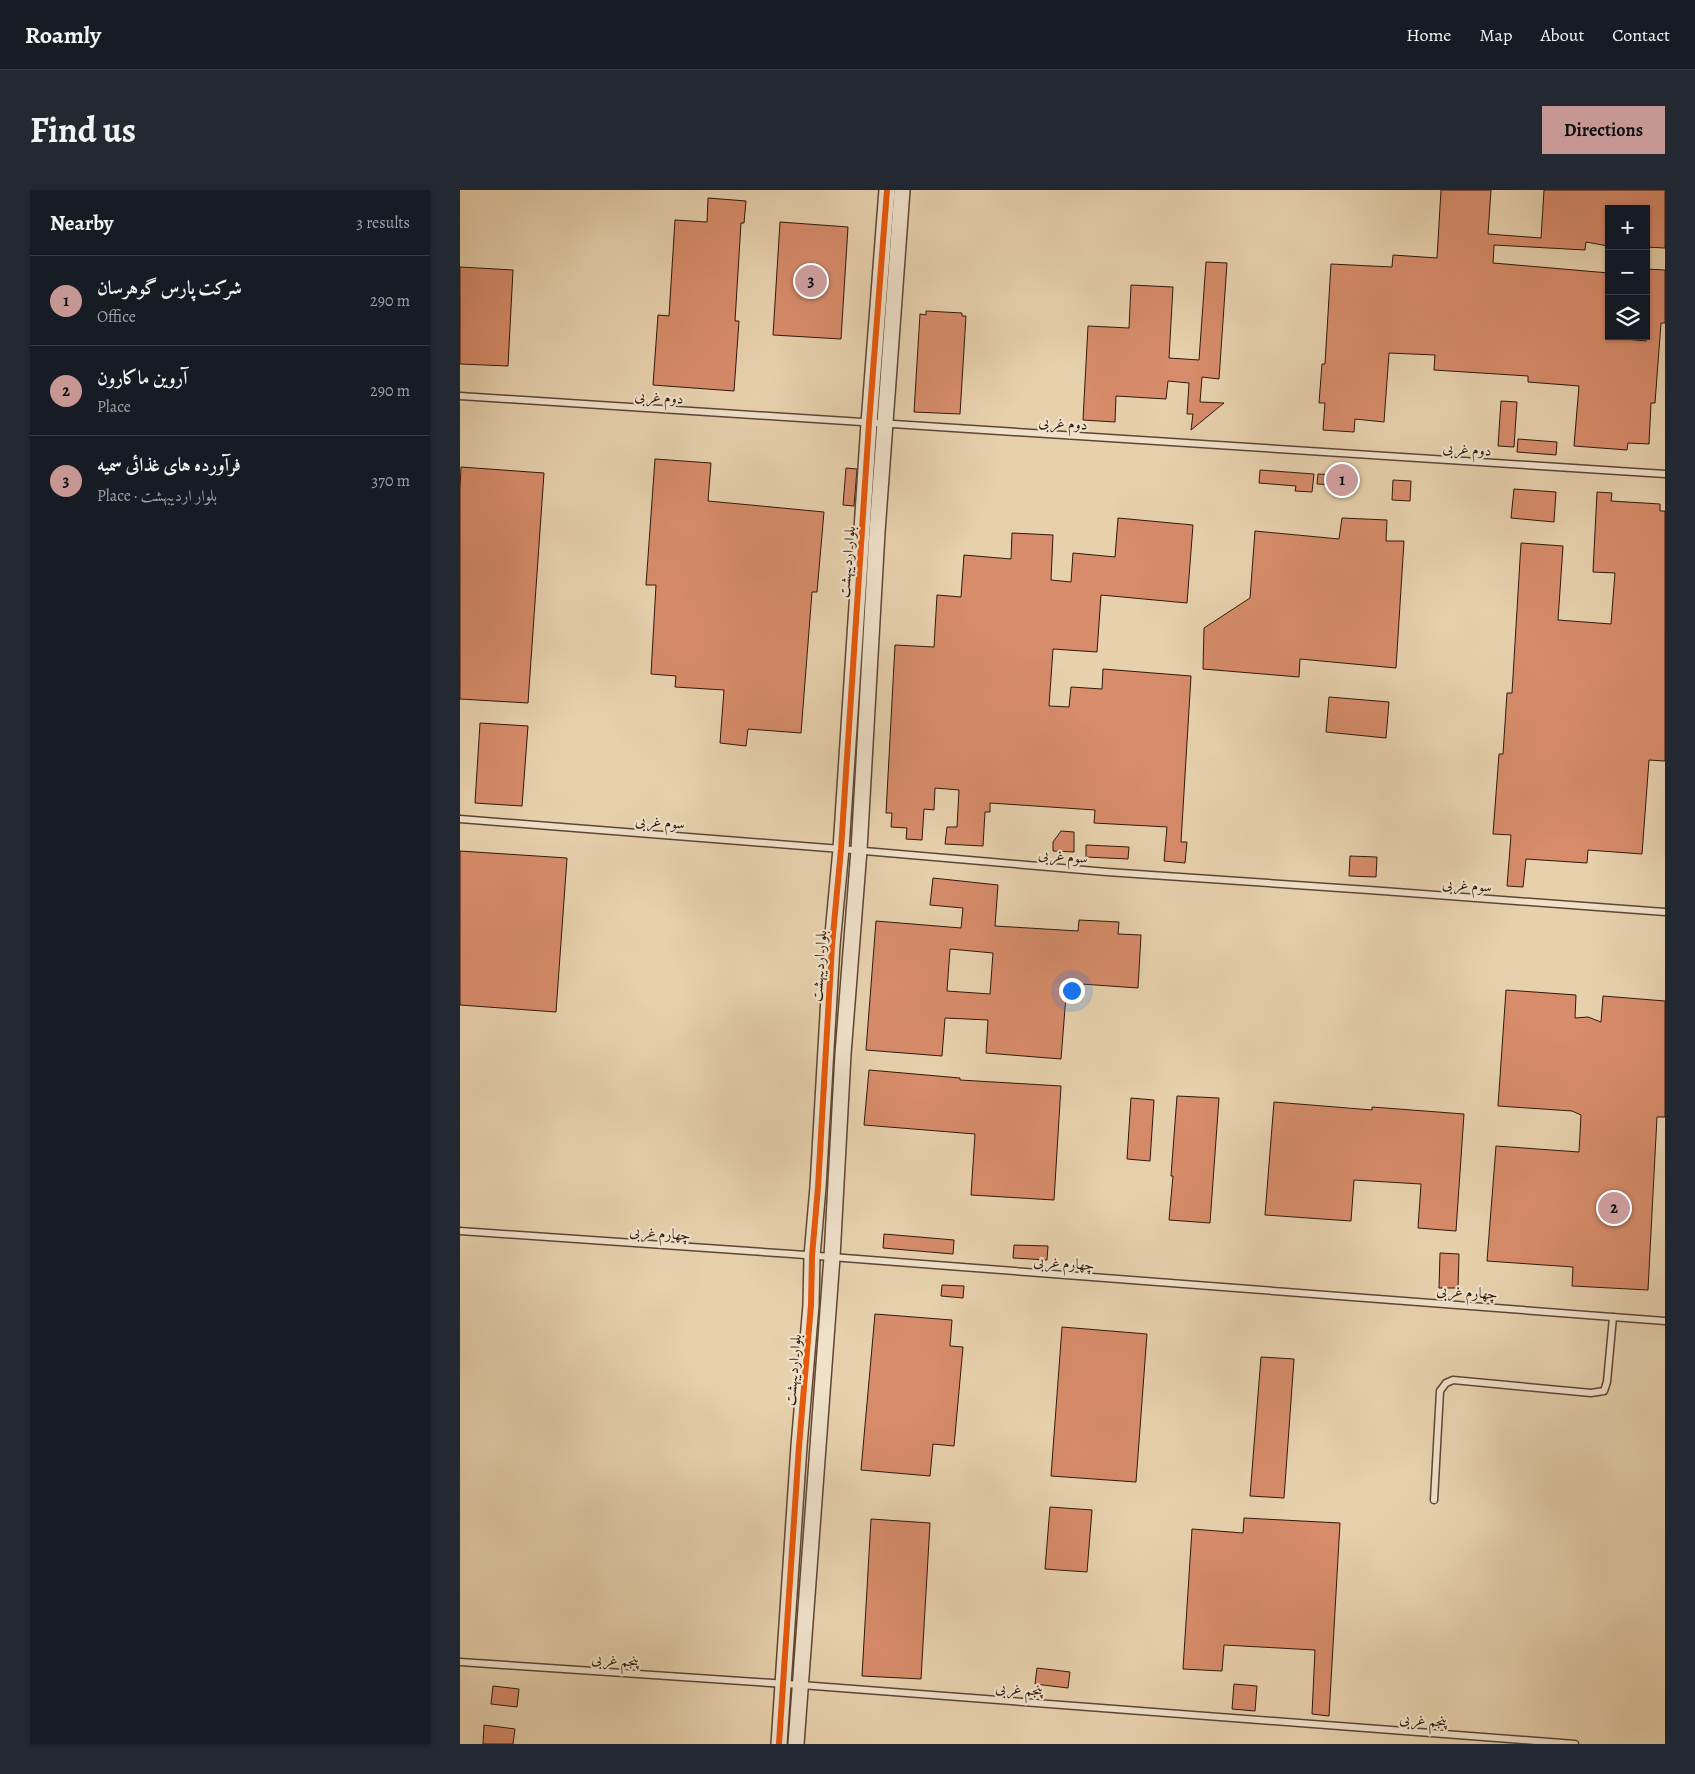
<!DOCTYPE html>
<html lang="en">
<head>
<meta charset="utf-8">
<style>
  :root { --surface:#171b24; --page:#242831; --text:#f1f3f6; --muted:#9ea1a6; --line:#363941; --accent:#c59692 }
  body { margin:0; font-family:Alegreya,Amiri,serif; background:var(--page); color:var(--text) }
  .controls { position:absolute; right:15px; top:15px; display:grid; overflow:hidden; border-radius:0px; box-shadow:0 1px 4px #0004 }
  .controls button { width:45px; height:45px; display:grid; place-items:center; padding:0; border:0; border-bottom:1px solid var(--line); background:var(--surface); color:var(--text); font:25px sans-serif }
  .you { position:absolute; left:611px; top:800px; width:18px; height:18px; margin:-12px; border:4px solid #fff; border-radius:50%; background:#1a73e8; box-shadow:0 0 0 8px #1a73e833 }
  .badge { display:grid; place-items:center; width:32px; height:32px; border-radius:50%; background:var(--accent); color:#111; font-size:16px; font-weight:700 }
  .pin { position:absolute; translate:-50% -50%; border:2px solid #fff; box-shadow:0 1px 5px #0006 }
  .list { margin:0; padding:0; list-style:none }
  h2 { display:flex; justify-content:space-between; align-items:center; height:65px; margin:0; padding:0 20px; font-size:21px }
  h2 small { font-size:16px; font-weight:400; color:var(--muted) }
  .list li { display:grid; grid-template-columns:32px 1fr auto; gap:15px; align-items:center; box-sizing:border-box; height:90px; padding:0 20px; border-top:1px solid var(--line) }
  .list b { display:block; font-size:19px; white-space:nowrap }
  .list p { margin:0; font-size:16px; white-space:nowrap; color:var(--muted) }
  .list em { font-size:16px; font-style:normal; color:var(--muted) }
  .icon { flex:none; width:28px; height:28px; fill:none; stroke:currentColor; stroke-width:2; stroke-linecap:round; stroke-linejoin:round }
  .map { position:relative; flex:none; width:1205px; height:1554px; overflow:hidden; border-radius:0px }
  header { display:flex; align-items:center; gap:30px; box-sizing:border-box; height:70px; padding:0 25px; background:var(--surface); border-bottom:1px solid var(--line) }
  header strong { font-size:24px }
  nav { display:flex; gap:28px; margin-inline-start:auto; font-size:18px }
  .intro { display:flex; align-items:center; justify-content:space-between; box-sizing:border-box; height:120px; padding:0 30px }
  h1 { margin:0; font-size:35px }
  .button { padding:12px 22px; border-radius:0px; background:var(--accent); color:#111; font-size:18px; font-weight:700 }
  main { display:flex; gap:30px; padding:0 30px }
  aside { flex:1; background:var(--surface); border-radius:0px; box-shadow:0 1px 4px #0004 }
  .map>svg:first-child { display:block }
  .building { fill:#d78c6b; stroke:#31170a; fill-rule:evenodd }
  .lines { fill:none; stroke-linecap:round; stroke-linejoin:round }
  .service-casing { stroke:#5e4633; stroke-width:9 }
  .tertiary-casing { stroke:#5e4633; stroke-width:18 }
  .service { stroke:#efe1ca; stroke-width:6 }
  .tertiary { stroke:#efe1ca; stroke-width:15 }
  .cycleway-casing { stroke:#efe1ca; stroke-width:9 }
  .cycleway { stroke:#e8590c; stroke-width:6 }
  .labels { text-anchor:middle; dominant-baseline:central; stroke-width:4.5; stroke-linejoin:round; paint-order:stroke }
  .street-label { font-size:15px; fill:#31170a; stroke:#efe1ca }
</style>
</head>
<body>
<header>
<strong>Roamly</strong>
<nav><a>Home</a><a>Map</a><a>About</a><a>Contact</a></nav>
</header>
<div class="intro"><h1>Find us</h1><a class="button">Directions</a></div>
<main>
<aside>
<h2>Nearby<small>3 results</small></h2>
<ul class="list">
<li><span class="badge">1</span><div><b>شرکت پارس گوهرسان</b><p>Office</p></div><em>290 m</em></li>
<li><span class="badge">2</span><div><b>آروین ماکارون</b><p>Place</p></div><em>290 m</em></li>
<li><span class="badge">3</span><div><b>فرآورده های غذائی سمیه</b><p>Place · بلوار اردیبهشت</p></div><em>370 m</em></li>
</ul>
</aside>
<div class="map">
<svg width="1205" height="1554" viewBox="0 0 1205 1554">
  <rect width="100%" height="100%" fill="#e7d1ad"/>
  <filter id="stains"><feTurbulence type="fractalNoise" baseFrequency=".004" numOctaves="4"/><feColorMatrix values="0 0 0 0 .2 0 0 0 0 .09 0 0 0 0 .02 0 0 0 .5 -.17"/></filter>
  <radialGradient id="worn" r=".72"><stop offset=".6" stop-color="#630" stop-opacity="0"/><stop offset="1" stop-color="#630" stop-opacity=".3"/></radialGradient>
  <g class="building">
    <path d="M981,0H1031L1028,44L1081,48L1084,0H1205V58L1186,57L1187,19H1149L1148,56L1126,52L1125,60L1034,55L1033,73L1149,83V146H1156V148L1186,151V79L1205,80V133H1201L1195,213H1191L1189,254L1168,253L1167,260L1114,256L1119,196L1068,192V186L974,180L975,165L929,163L924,232L895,229L894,242L863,240L865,213H859L862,174H865L871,74L932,77L933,65L977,68Z"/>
    <path d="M248,8L286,11L284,33H281L275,131H279L274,201L193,195L198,125L209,126L215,30L247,32Z"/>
    <path d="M320,32L388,37L381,149L313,145Z"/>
    <path d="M746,72L767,73L759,189L742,187L740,212L764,213L731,240L733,224H727L729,193L708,191L706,209L656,206L655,232L623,230L628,136L669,138L671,95L713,97L709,168L739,170Z"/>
    <path d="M0,77L53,80L48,176L0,174Z"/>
    <path d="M466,121L502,123V126H506L500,224L454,222L460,124L466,125Z"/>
    <path d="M1041,211L1057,212L1054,257L1038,256Z"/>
    <path d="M1058,249L1097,252L1096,265L1057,262Z"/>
    <path d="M195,269L251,273L248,311L364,322L357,402H352L341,543L288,539L286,556L260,553L264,500L215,497L216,486L191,484L196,395H186Z"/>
    <path d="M1,277L84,283L68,513L0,509V298Z"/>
    <path d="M386,278L397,279L394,316L383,315Z"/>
    <path d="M800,280L854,284L852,302L835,301L836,296L799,293Z"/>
    <path d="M858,284L896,286L895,296L857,294Z"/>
    <path d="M933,290L951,291L950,311L932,310Z"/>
    <path d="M1054,299L1096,302L1094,332L1051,328Z"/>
    <path d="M1137,302L1152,303L1151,311L1200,314V321H1205V571L1189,570L1182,664L1128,660L1127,673L1066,669L1063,697L1047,696L1051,645L1033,644L1039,564H1043L1047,503H1052L1061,353L1103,356L1098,430L1151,434L1155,383L1133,382Z"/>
    <path d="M658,328L733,335L727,413L641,405L637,462L593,459L589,516L609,517L611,497L642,499L643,479L731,486L721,652H727L725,673L704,671L707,637L634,633L635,620L530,613V622H525L523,656L485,654L487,637H497L499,600L475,598L474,620L464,619L462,650L446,649L447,638L431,637L432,623H426L435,455L474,457L477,405L501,407L504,365L551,369L552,343L593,345L591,390L611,392L613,363L655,367Z"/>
    <path d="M882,328L927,330L926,351H944L936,478L840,469L839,487L743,479L744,438L790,408L795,341L879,349Z"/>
    <path d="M869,507L929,512L926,548L866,542Z"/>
    <path d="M20,533L68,536L62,616L15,613Z"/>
    <path d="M601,641L614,642V662L593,661V652Z"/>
    <path d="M626,655L669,657L668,669L626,667Z"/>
    <path d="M0,661L107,668L96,822L0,815Z"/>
    <path d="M890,666L917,667L916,687L889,686Z"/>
    <path d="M473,688L538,695L535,736L618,741L619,730L659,732L658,744L681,745L678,798L607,793L601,869L526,863L528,830L485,828L482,866L406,860L416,731L501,738L503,718L470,715ZM490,759L533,763L530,804L487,801Z"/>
    <path d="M1046,800L1116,805L1115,828L1128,827L1141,832L1143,806L1205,811V927H1197L1188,1100L1112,1096L1113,1077L1027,1071L1036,956L1119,962L1121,925L1112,921L1038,916Z"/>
    <path d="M409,880L500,888V890L601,896L594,1010L511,1005L515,944L404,935Z"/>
    <path d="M717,906L759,908L750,1033L709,1030L713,986H711Z"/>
    <path d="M671,908L694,910L690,971L667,969Z"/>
    <path d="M814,912L912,920V917L1004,924L996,1041L958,1038L961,994L894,990L891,1031L805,1025Z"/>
    <path d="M424,1044L494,1050L493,1064L423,1058Z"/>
    <path d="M554,1055L588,1056L587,1070L553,1068Z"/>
    <path d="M980,1063L999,1064L998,1098H979Z"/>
    <path d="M482,1095L504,1096L503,1108L481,1106Z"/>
    <path d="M415,1124L492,1130L490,1156L503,1157L494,1256L473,1254L470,1286L401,1280Z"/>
    <path d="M602,1137L687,1144L676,1292L591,1286Z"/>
    <path d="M801,1167L834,1169L824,1308L790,1306Z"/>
    <path d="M590,1317L632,1320L627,1382L585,1379Z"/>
    <path d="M784,1328L880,1333L869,1526L852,1524L855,1460L764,1455L762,1481L723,1479L732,1339L783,1343Z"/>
    <path d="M411,1329L470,1333L461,1489L402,1486Z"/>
    <path d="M577,1478L610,1482L608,1498L575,1494Z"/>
    <path d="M774,1494L797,1496L795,1521L772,1519Z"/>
    <path d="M33,1496L59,1499L57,1517L31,1514Z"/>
    <path d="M24,1535L55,1539L53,1554H23Z"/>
  </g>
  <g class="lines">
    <g class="service-casing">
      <g id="service">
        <path d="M0,206L1205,284"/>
        <path d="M0,629L381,659L647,682L909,700L1205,722"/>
        <path d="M0,1041L332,1064L1205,1131"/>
        <path d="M974,1310L980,1201L986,1193L993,1190L1131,1203L1144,1201L1147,1192L1153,1127"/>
        <path d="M0,1472L341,1495L1115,1554"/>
      </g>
    </g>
    <g class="tertiary-casing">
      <g id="tertiary">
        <path d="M319,1554L339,1256L351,1115L352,1066L358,997L372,755L381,659L409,233L427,0"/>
        <path d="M336,1554L372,1067L383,864L399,660L417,342L442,0"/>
      </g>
    </g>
    <use href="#service" class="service"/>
    <use href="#tertiary" class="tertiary"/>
    <g class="cycleway-casing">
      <path id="cycleway" d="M319,1554L339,1256L351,1115L352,1066L358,997L372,755L381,659L409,233L427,0"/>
    </g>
    <use href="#cycleway" class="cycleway"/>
  </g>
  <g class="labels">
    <g class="street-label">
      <text transform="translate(199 207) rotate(4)">دوم غربی</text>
      <text transform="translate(603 233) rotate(4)">دوم غربی</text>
      <text transform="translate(1007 259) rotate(4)">دوم غربی</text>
      <text transform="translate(387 372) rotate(-85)">بلوار اردیبهشت</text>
      <text transform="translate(200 632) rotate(4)">سوم غربی</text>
      <text transform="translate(603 666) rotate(5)">سوم غربی</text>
      <text transform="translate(1007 695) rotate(4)">سوم غربی</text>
      <text transform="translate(359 776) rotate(-86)">بلوار اردیبهشت</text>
      <text transform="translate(200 1043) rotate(4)">چهارم غربی</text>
      <text transform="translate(604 1073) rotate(4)">چهارم غربی</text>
      <text transform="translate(1007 1102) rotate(4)">چهارم غربی</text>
      <text transform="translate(333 1180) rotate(-85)">بلوار اردیبهشت</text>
      <text transform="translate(155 1470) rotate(4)">پنجم غربی</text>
      <text transform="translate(559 1499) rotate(4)">پنجم غربی</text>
      <text transform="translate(963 1530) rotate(4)">پنجم غربی</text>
    </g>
  </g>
  <rect width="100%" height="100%" filter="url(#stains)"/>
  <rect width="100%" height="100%" fill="url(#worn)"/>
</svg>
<div class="controls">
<button>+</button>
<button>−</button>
<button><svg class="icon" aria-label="layers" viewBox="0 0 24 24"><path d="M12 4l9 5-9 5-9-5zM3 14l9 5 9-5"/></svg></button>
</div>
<div class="you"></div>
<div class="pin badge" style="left:882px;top:290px">1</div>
<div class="pin badge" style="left:1154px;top:1018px">2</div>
<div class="pin badge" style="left:351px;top:91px">3</div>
</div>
</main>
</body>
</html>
